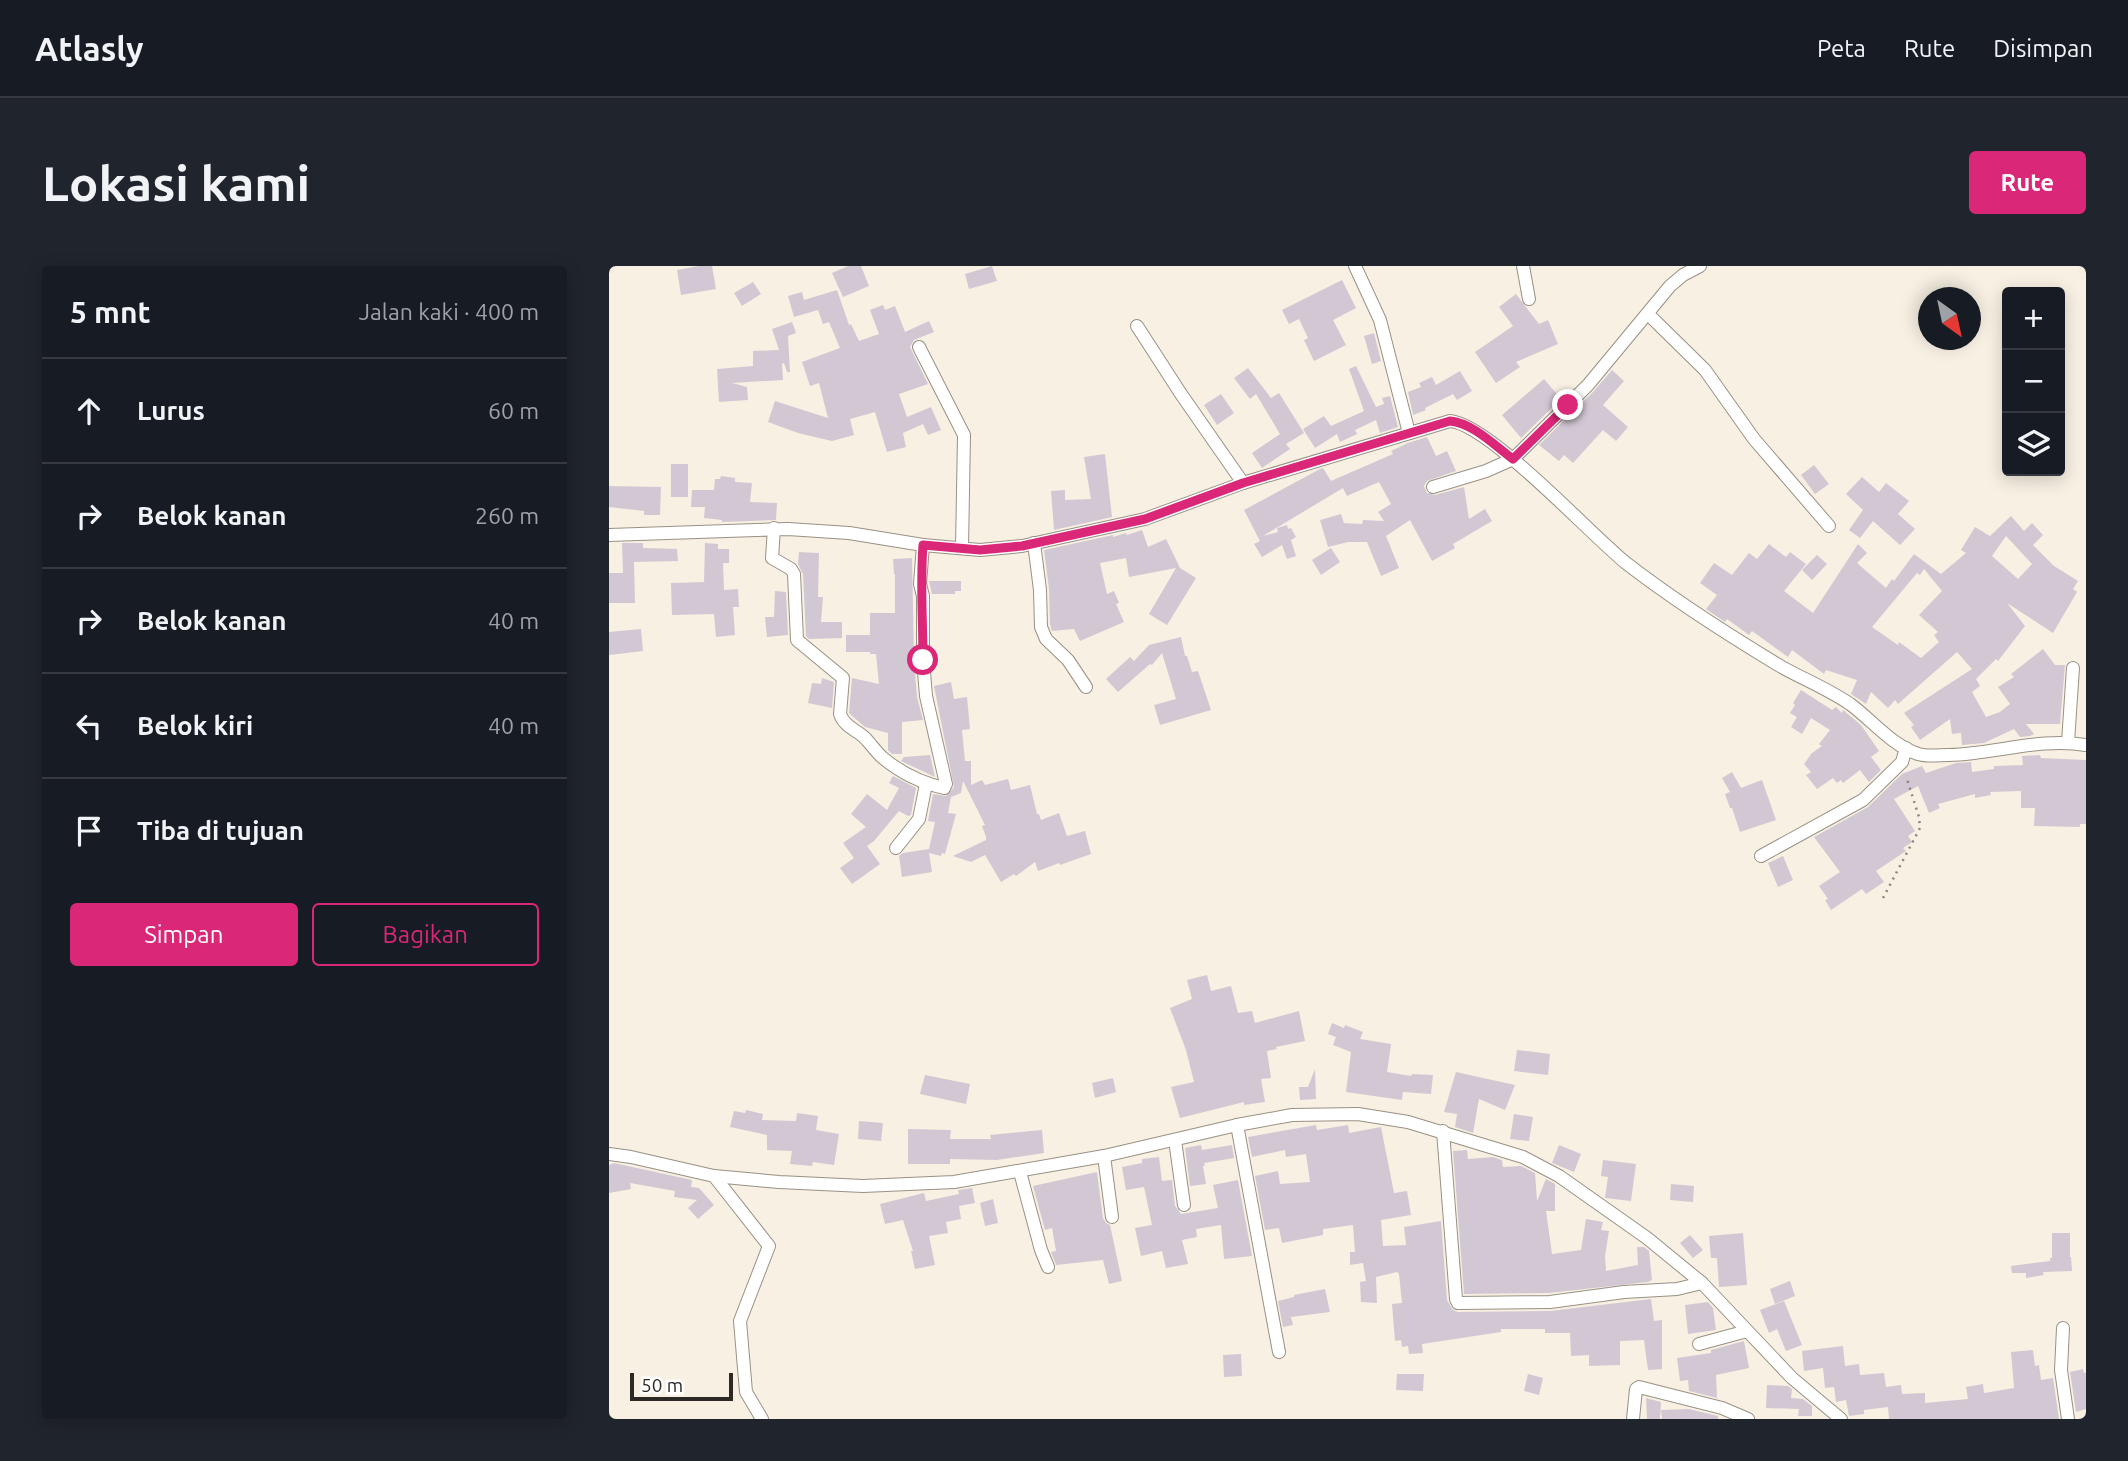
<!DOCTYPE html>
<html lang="id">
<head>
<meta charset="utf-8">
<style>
  :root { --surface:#171b24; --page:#20242c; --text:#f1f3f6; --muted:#9ea1a6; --line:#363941; --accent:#db2777 }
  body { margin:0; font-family:Ubuntu,sans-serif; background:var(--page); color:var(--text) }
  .controls { position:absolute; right:21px; top:21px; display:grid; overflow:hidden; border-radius:7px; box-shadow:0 4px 18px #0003 }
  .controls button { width:63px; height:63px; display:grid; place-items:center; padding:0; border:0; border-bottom:2px solid var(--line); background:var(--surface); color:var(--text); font:35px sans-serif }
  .compass { position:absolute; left:1309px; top:21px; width:63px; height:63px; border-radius:50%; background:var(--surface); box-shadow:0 4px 18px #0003; rotate:147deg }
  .scale { position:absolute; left:21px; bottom:18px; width:103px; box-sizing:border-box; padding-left:7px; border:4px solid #2d2a25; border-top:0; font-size:19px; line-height:24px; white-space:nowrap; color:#2d2a25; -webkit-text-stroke:5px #fff; paint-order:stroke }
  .stop { position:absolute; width:21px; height:21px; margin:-16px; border:5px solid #db2777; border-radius:50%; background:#fff }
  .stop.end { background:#db2777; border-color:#fff; box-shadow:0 2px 7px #0008 }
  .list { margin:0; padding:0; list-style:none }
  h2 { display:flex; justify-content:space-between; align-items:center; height:91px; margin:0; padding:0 28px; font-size:30px }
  h2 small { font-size:23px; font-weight:400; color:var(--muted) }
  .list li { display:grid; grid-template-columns:46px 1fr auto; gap:21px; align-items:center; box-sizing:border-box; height:105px; padding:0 28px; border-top:2px solid var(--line) }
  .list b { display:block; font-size:26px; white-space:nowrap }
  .list em { font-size:23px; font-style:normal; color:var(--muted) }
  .actions { display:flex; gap:14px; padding:21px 28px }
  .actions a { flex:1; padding:16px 0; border:2px solid var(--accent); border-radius:7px; text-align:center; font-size:24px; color:var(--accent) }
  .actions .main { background:var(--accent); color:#fff }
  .icon { flex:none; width:38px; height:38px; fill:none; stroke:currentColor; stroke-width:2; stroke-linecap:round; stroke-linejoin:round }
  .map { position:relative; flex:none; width:1477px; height:1153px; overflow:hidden; border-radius:7px }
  header { display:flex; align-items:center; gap:42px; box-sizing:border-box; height:98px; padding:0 35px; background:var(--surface); border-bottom:2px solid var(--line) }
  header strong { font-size:33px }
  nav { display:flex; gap:38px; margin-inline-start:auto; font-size:24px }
  .intro { display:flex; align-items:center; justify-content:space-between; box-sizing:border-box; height:168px; padding:0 42px }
  h1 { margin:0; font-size:49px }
  .button { padding:18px 32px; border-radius:7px; background:var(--accent); color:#fff; font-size:24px; font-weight:700 }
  main { display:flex; gap:42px; padding:0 42px }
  aside { flex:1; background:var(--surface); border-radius:7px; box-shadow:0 4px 18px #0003 }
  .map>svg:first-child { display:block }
  .building { fill:#d2c8d4; fill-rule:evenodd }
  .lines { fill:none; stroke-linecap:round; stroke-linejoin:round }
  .minor-casing { stroke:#989184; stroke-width:14 }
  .path { stroke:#8b857d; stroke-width:2.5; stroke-dasharray:2 5; stroke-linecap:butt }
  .minor { stroke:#fff; stroke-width:12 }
  .route { stroke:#db2777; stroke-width:9 }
</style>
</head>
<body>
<header>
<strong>Atlasly</strong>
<nav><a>Peta</a><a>Rute</a><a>Disimpan</a></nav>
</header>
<div class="intro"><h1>Lokasi kami</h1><a class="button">Rute</a></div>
<main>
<aside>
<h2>5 mnt<small>Jalan kaki · 400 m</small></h2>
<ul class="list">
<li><svg class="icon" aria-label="ahead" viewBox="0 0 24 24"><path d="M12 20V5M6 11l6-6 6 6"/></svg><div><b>Lurus</b></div><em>60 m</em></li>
<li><svg class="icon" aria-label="right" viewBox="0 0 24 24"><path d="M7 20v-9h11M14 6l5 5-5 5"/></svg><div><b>Belok kanan</b></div><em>260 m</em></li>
<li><svg class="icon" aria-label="right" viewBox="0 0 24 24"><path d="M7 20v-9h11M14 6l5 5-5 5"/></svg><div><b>Belok kanan</b></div><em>40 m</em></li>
<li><svg class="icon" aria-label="left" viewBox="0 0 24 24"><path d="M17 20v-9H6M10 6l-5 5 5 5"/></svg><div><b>Belok kiri</b></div><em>40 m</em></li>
<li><svg class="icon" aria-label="arrive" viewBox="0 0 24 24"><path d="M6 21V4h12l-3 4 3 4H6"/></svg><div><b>Tiba di tujuan</b></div></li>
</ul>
<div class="actions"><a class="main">Simpan</a><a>Bagikan</a></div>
</aside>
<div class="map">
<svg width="1477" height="1153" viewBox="0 0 1477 1153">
  <rect width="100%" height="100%" fill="#f8f0e3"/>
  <g class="building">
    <path d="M90,0H103L107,23L72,29L68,4Z"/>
    <path d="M239,0H252L260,20L234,31L223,7Z"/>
    <path d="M383,0L388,15L360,23L356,8Z"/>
    <path d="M733,14L747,42L724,54L737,79L705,95L695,74L699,72L690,53L680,58L673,44Z"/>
    <path d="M144,16L152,28L133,40L125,27Z"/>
    <path d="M228,24L240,59L242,58L250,75L270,68L261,44L274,39L276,44L286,40L296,66L320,55L325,66L305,74L301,81L319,118L290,128L298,151L322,141L332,164L319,169L314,158L294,167L297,181L278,186L266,146L241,153L245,169L223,175L189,167L159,156L166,135L219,152L210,117L201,120L193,96L231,82L220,56L214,58L209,44L185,51L179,30L193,26L195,34Z"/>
    <path d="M907,28L930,58L939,54L949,78L907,96L911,101L887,117L866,86L904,60L890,41Z"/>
    <path d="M183,56L187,67L179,70L181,106H178L175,97L173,98L174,114L123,117L138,121L139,134L110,136L108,103L144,100V85L170,84L163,63Z"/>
    <path d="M765,67L772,95L763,98L755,70Z"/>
    <path d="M747,100L767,141L775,138L773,132L781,130L789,161L771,167L767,154L746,164L748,168L731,176L728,168L706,182L694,163L715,150L722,160L755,145L740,103Z"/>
    <path d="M639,102L662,132L670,127L695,167L677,178L681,183L653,202L643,187L671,168L647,128L641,133L625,112Z"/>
    <path d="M1003,104L1015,115L994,139L1019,161L1007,175L994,164L964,197L955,189L950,195L930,179L985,125Z"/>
    <path d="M851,105L863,125L848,134L844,128L816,142L817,144L804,149L799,126L812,121L810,117L823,111L827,119Z"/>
    <path d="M935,113L952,133L912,172L893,149Z"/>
    <path d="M612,128L625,147L608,159L595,139Z"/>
    <path d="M818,171L827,190L838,185L847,205L818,215L815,220L818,227L826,229L855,221L860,253L876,243L883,255L844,278L846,282L823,295L801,254L777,270L790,302L772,310L758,276H739L719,281L711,254L732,248L735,257L753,258L754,254L775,255L769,246L782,238L770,216L738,230L734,222L654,270L669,266L668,262L678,259L679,263L682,262L687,271L682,274L687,290L678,293L673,279L653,291L645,278L651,275L635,244L711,203L714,202L722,215L784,188L782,185L799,177Z"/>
    <path d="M496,188L503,251L445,264L442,225L456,224V234L482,233L475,191Z"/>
    <rect x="62" y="198" width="17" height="33"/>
    <path d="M1205,199L1220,218L1206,228L1192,209Z"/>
    <path d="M112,210L126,212V216L143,217L141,236L168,237L167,254L113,256V254L95,252L96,241H82L83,224H105L106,213H111Z"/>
    <path d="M1253,211L1270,226L1277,217L1300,235L1289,248L1306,263L1291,279L1264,255L1251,272L1240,264L1254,244L1237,228Z"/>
    <path d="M0,220L52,221L51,249H35V245L0,241Z"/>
    <path d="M1402,250L1415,265L1423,257L1434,269L1424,279L1445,300L1469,315L1464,323L1468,326L1444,367L1398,337L1416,360L1389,395L1387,393L1367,413L1371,420L1363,426L1377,451L1391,446L1401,438L1389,421L1405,411L1402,408L1434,383L1446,399H1456L1451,458H1417L1425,468L1421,470L1411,471L1405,463L1375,477L1353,479L1352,467L1343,468L1341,453L1311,474L1302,461L1305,459L1295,447L1363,403L1348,386L1289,438L1286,434L1279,442L1262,426L1257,438L1242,428L1248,414L1217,404L1215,408L1183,384L1179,391L1143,365L1140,369L1118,353L1116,356L1097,343L1108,329L1091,317L1105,297L1123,309L1140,287L1148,293L1160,278L1177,291L1181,286L1197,298L1175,325L1204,347L1249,278L1258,287L1248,297L1277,322L1283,313L1285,315L1305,288L1332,308L1357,287L1352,284L1366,261L1381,270ZM1397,270L1423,298L1409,313L1383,290ZM1315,303L1333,325L1310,349L1329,366L1325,369L1330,376L1312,392L1290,376L1289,379L1263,361L1308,307L1311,309Z"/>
    <path d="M533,264L539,281L557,273L571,302L587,312L558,359L540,348L567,302L520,311L517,292L491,297L498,328L505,325L510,337L507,338L515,356L471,375L465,363L443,365L441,359L440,323L435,284L504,269V271L517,267L518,269Z"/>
    <path d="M13,277H34V282L68,283L69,295L25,296L26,337H0V307H14Z"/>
    <path d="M96,277L109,278V283H120V297H114L115,324L129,323L130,341H124L126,369L107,371L105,348L63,349L62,317L95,316Z"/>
    <path d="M722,282L731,296L712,309L703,294Z"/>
    <path d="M190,286L210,287L209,331H214L212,356H233V372L200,373L197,370L194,308L189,298Z"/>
    <path d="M1208,289L1218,298L1203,314L1193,304Z"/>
    <path d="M303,292L305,395L308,431L314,454L293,456V488H283L279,484V467L256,461L240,447L243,412L270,418L267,388H261V386H237V369H261V347H286V308H285L284,293Z"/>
    <path d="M320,315H352V325H346V328H323Z"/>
    <path d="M166,325L177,326L179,369L158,371L156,351H165Z"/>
    <path d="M32,363L34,385L0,389V366Z"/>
    <path d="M572,371L576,390H578L583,406L589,405L602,444L551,459L545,439L567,433L553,387L543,399L541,398L509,426L497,413L521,391L525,395L540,379Z"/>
    <path d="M213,412L225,416L223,442L199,437L203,417L212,418Z"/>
    <path d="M342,416L345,433L358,431L361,463L353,464L356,495H362V519L373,514L376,519L399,513L402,524L421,519L428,548H430L432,554L450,547L458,570L476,565L482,588L451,599L450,597L429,605L426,596L407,610L405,608L392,616L376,589L362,596L344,590L377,574V571L373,560L376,559L354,515L352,527L342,531L339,547L347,548L336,588L333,587L332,590L320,587L323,606L293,611L290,590L294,587L320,583L326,556L319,555L324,528L337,530L345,521L325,420Z"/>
    <path d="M1192,424L1223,444L1227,441L1233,447L1234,444L1252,459L1270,485L1262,491L1272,504L1260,516L1251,504L1234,517L1232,514L1228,517L1224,512L1208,523L1197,509L1202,506L1195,498L1203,487L1213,480L1210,478L1221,464L1202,452L1193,468L1182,461L1188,451L1181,447L1186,439L1184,437Z"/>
    <path d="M321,489L326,511L292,495L295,491Z"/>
    <path d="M1431,489L1432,492L1477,494V558H1471V561L1425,560L1426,542H1412V525L1381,526L1382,529L1366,532V528L1329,538L1331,542L1320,547L1309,520L1285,533L1306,565L1299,570L1303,576L1294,582L1297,585L1267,605L1275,616L1257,628L1253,623L1222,644L1216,634L1219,633L1210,620L1231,606L1205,571L1259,541L1293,508L1313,500L1317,507L1347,497L1362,496L1363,506L1385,503V500L1414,499L1413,490Z"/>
    <path d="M1123,506L1132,522L1153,514L1167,554L1131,566L1123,542H1121L1116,528L1121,526L1113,512Z"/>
    <path d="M284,510L307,522L302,549L299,550L290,545L265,575L258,580L271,598L243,618L231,602L245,592L234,577L257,561L242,548L258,528L278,544L290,522L280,517Z"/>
    <path d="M1174,590L1184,614L1169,621L1159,597Z"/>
    <path d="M598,709L602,725L622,720L629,747L643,745L646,757L690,745L696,775L667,781L668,783L658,785L662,812L652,813L656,836L635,839V836L571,852L562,821L585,816L577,784L561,742L583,733L578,714Z"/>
    <path d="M723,757L735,762L736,759L754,766L751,773L782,778L778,806L802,810L803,808L824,809L822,828L794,826L793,834L737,826L742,786L724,779L727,771L719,768Z"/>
    <path d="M908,784L941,788L939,809L905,805Z"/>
    <path d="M706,803L707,833L691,834L690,821H699Z"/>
    <path d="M847,806L906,819L896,844L870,833L864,867L846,861L848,848L835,846Z"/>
    <path d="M316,809L361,818L357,838L311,828Z"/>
    <path d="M504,812L507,826L486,832L483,817Z"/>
    <path d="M137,844L154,848L153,854L187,855L188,847L209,850L207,864L230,868L225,899L204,896L203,900L181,898L183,885L158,884V869L121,861L125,845L136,847Z"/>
    <path d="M905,848L924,851L920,875L901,873Z"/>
    <path d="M250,855L274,857L272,875L249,873Z"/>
    <path d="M707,859L708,864L739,859L740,867L772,861L785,927L798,925L802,949L772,954L774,980L797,979L795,961L832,955L838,1034L844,1044L849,1046L941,1045L1042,1033L1045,1055L1053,1054V1103L1039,1104L1035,1074L1011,1075V1099L980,1100V1089L962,1090L961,1067H936V1063H892V1066L813,1078L814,1087L800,1088L799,1080L793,1081L792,1074L786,1075L783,1038L793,1037L790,1008L788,1006L767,1011L768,1037L752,1036L751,1016L757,1015L754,997L741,999V986H746L744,959L714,963V969L673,977L670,962L656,964L646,910L669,905L671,918L701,916L697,888L677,891L676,884L643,891L639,871Z"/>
    <path d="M299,863L342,864L341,873H382L381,869L433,864L435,887L388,894L341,893V898H299Z"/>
    <path d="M592,879L593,884L623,879L625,892L595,897L596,900H594L597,918L581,920L576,882Z"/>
    <path d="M950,879L972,888L965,906L943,897Z"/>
    <path d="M858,884L859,893L884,891L893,894L894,901L912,900L926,907L928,935L937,913L946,918V945H937L943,988L972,984L977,953L994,956L992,964L1000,965L996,990L997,1005L1029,999L1028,981H1035L1040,985L1043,1014L1039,1016L940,1027L855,1028L844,885Z"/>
    <path d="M550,891L553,915L563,914L566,940L572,948L609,942L604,919L629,914L643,990L615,993L612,959L587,963L588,971L573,974L579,998L557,1002L553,985L532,990L526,962L543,959L535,921L517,924L513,901L533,897V893Z"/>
    <path d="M994,894L1027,898L1022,935L996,932L999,911L992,910Z"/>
    <path d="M5,897L83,914L82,921L90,922L105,939L89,953L79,942L88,934L65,931L66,925L21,917L22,923L0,927V899Z"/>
    <path d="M488,906L494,952L497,957L501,959L513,1015L500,1018L494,994L447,999L442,986L447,985L443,962L436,964L424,920Z"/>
    <path d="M1062,918L1085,920L1084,936L1061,934Z"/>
    <path d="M363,922L366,937L350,940L352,953L337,956L339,967L320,970L326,999L306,1003L302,985H304L294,954L276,958L271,938L315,927L317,935L350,928L349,924Z"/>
    <path d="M384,933L389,957L376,960L371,937Z"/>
    <path d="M1134,967L1138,1019L1110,1021L1108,992H1102L1100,970Z"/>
    <path d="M1443,967H1461V991H1462L1463,1005L1434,1006L1435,1009L1417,1012V1007H1403L1402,1000L1441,995V992H1443Z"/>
    <path d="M1081,969L1094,984L1084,992L1071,977Z"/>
    <path d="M1181,1015L1186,1030L1166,1038L1161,1023Z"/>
    <path d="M716,1023L721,1046L682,1051L684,1059L674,1061L669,1035L685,1031V1029Z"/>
    <path d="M1175,1035L1193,1079L1177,1085L1168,1063L1160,1067L1151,1044Z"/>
    <path d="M1099,1036L1104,1042L1107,1064L1079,1068L1076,1039Z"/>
    <path d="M1135,1075L1140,1102L1107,1109L1108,1132L1080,1125L1079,1114L1071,1115L1068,1092L1102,1087V1084Z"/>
    <path d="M1234,1080L1236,1100L1250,1098L1251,1109L1275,1107L1277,1121L1292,1119L1293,1128L1316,1127V1137L1359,1133L1357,1121L1374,1118L1375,1127L1405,1122L1402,1086L1424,1084L1426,1100L1430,1099L1432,1114L1444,1112L1450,1153H1280L1279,1141L1255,1144V1148L1240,1150L1237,1134L1227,1136L1225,1121L1216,1122L1214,1102L1195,1105L1193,1085Z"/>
    <path d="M632,1088L633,1110L615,1111L614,1089Z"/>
    <path d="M1474,1103L1475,1107H1477V1143L1467,1146L1461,1106Z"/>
    <path d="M788,1108H815L814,1125L787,1124Z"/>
    <path d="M919,1108L934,1112L930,1129L915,1125Z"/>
    <path d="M1158,1119L1179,1120L1183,1123L1182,1132L1194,1133L1203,1140V1150H1189L1190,1143L1157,1142Z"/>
    <path d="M1037,1132L1052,1136L1051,1153H1038Z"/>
    <path d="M1080,1143L1109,1150V1153H1053L1052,1144Z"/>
  </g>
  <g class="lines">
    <g class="minor-casing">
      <g id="minor">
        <path d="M746,0L771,54L800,167"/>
        <path d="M914,0L920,33"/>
        <path d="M1039,48L1096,104L1145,173L1220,260"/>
        <path d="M528,60L572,128L634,217"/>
        <path d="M310,81L355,169L353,282"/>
        <path d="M824,221L877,205L904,193L979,119L1061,20L1074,9L1091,0"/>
        <path d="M165,262L163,292L182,303L185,308L188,374L234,412L231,448C235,460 247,464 255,471C262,478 267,486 274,492C292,507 313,517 335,522L337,518L317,430L314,394V330L311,318L314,279"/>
        <path d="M0,269L179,263L240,267L314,279L371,284L413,280L536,253L634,217L841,155C880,158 981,268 1017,297C1066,335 1118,368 1171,400C1194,413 1219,423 1241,438C1263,454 1282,479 1309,488C1319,491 1330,489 1340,489C1387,488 1431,471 1477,479"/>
        <path d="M425,277L431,324L432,361L437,373L459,394L477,421"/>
        <path d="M1459,476L1464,402"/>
        <path d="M287,582L310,553L317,518"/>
        <path d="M1152,590L1254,534L1293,496L1297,482"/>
        <path d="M628,859L670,1086"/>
        <path d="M834,865L847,1033L849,1037L941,1036L1015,1026L1068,1023L1093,1017"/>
        <path d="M566,874L575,939"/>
        <path d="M0,888L22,891L105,910L170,916L254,920L345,916L495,890L628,859L683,849L749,848L799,856L914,891L950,910L1038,972L1093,1017L1183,1112L1232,1153"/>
        <path d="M495,890L503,951"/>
        <path d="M411,906L432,984L439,1001"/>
        <path d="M105,910L160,980L131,1055L137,1126L153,1153"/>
        <path d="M1454,1062L1452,1104L1459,1153"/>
        <path d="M1090,1078L1138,1065"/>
        <path d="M1024,1153L1027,1123L1030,1121L1113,1142L1139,1153"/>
      </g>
    </g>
    <path class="path" d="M1274,632L1311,562L1310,551L1297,510"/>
    <use href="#minor" class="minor"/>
  </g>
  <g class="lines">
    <path class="route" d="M314,394C314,355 311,318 314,279L371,284L413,280L536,253L634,217L841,155C864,157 886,180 904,193L959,139"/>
  </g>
</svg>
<div class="controls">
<button>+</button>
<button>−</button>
<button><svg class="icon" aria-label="layers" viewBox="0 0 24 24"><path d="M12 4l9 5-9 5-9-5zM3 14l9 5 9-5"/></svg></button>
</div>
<svg class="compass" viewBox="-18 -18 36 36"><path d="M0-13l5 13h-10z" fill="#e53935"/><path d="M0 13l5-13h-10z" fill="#9ea1a6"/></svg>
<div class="scale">50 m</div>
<div class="stop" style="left:314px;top:394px"></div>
<div class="stop end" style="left:959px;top:139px"></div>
</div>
</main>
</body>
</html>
